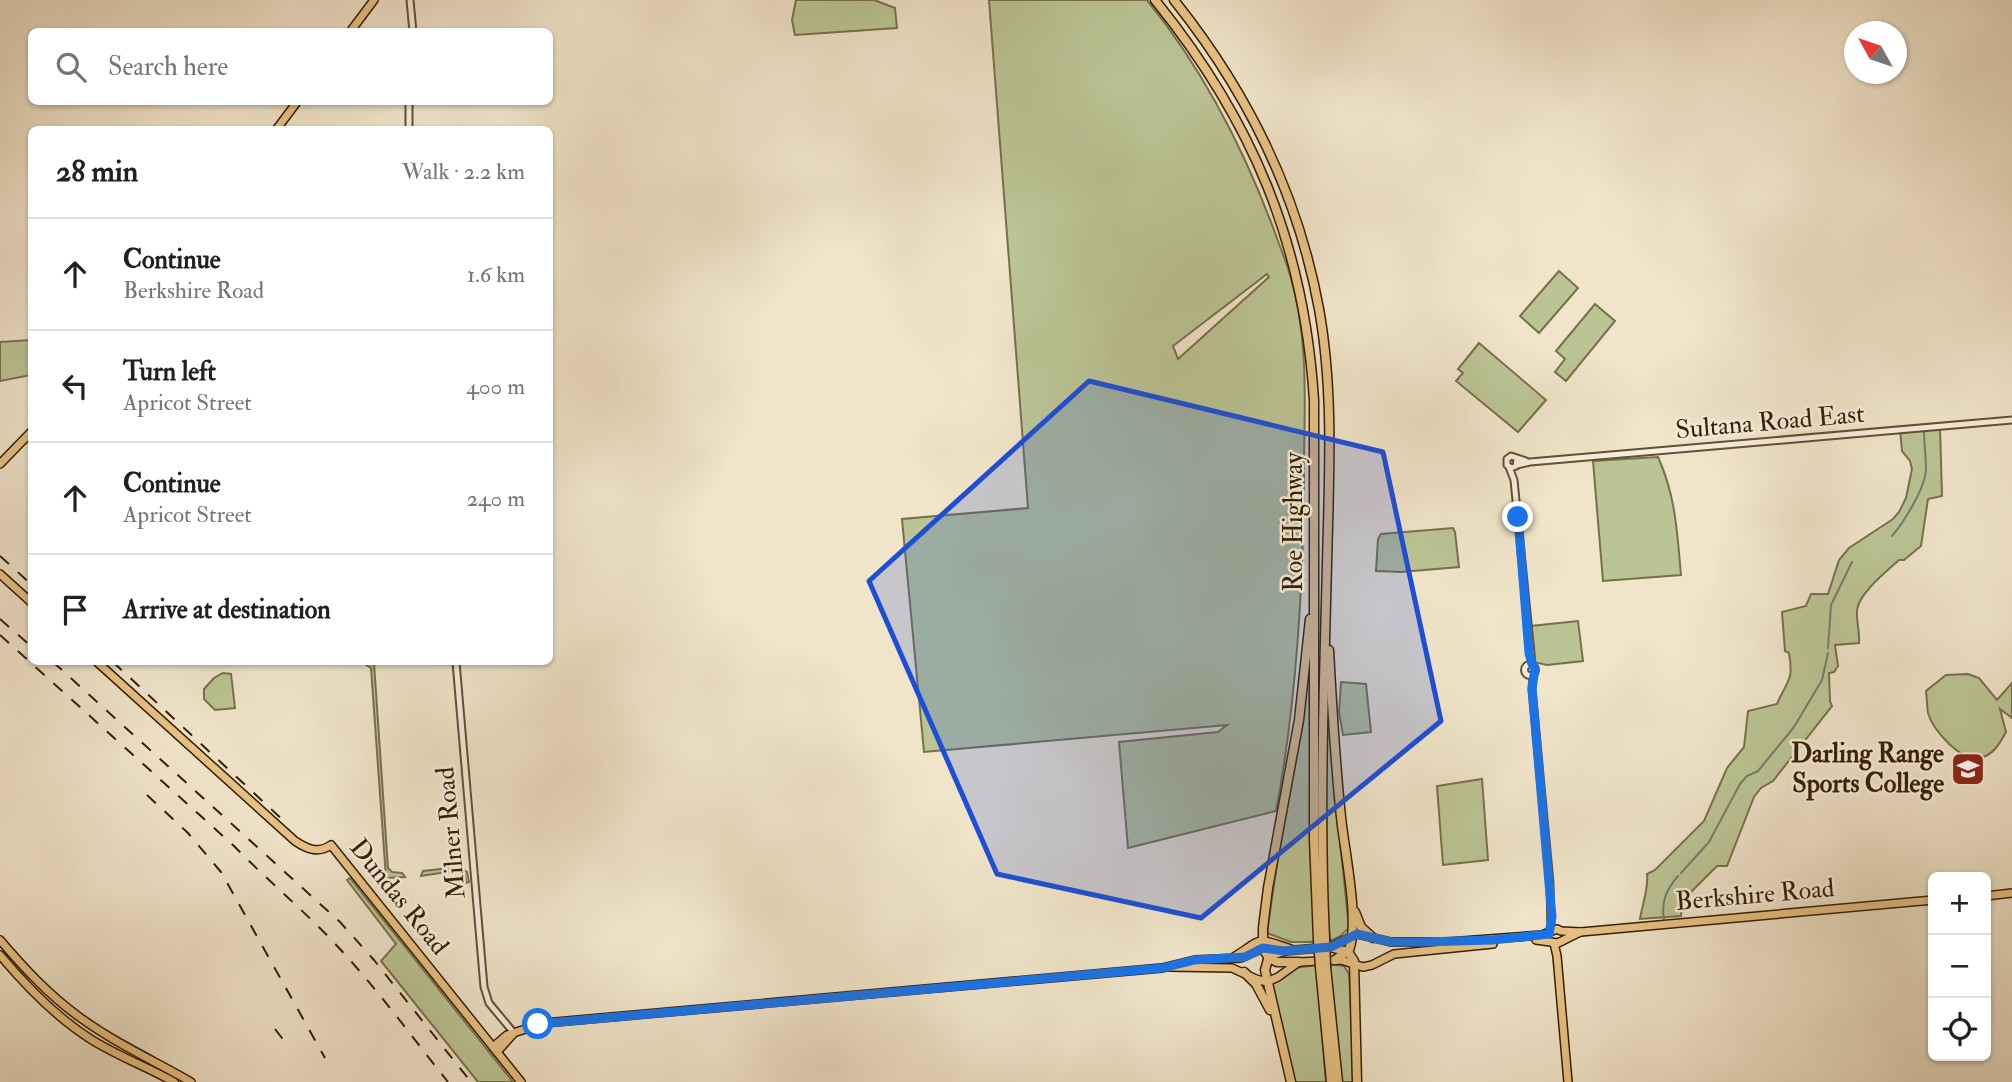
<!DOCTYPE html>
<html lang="en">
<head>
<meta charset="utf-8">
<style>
  :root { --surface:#fff; --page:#f6f6f6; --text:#202124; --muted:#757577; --line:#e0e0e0 }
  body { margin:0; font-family:"IM FELL Double Pica",serif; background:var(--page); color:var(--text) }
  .controls { position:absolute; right:21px; bottom:21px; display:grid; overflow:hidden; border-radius:10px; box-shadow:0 2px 5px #0004 }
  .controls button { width:63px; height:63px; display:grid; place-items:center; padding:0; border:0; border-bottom:2px solid var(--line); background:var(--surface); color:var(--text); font:35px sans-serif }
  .compass { position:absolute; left:1844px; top:21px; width:63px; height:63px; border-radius:50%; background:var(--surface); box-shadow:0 2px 5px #0004; rotate:310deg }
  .stop { position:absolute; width:21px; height:21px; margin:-16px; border:5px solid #1a73e8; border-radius:50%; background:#fff }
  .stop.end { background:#1a73e8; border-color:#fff; box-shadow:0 2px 7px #0008 }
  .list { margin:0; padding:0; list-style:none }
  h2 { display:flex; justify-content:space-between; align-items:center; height:91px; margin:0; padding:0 28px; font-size:30px }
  h2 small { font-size:23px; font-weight:400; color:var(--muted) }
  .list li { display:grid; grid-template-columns:46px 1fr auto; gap:21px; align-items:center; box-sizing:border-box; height:112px; padding:0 28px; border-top:2px solid var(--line) }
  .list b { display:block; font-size:26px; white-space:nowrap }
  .list p { margin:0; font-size:23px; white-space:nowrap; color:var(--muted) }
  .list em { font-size:23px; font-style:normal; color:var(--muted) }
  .icon { flex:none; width:38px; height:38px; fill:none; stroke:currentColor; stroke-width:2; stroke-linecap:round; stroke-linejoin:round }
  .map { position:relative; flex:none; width:2012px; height:1082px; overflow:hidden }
  .search { position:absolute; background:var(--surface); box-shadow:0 2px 5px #0004; left:28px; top:28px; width:525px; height:77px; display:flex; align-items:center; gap:18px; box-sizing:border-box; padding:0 24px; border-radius:10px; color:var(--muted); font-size:26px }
  .panel { position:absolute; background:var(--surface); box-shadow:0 2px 5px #0004; left:28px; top:126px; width:525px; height:539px; border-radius:10px }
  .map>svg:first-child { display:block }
  .green { fill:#bbc495; stroke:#78704c; stroke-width:2; fill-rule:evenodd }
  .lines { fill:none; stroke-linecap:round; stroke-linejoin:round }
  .stream { stroke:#727e6c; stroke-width:2 }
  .minor-casing { stroke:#644f34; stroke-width:9 }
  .major-casing { stroke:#351d03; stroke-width:10 }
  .highway-casing { stroke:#351d03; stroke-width:11 }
  .minor { stroke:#f5eddc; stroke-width:5 }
  .major { stroke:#e8c284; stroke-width:7 }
  .highway { stroke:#e8c284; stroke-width:8 }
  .rail { stroke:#351d03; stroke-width:2; stroke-dasharray:12 12; stroke-linecap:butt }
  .highway-bridge-casing { stroke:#351d03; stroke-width:11; stroke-linecap:butt }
  .highway-bridge { stroke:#e8c284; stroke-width:8 }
  .route { stroke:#1a73e8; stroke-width:9 }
  .marked { fill:#1d4ed8; fill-opacity:0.2; stroke:#1d4ed8; stroke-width:5; stroke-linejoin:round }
  .labels { text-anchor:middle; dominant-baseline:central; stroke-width:5; stroke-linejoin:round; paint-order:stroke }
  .street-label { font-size:26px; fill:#351d03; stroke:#f5eddc }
  .poi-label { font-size:26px; font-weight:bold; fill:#351d03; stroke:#f5eddc; text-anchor:end }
</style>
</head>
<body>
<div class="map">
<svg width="2012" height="1082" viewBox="0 0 2012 1082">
  <rect width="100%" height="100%" fill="#f0e4c9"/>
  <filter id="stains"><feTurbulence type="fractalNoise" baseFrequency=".00286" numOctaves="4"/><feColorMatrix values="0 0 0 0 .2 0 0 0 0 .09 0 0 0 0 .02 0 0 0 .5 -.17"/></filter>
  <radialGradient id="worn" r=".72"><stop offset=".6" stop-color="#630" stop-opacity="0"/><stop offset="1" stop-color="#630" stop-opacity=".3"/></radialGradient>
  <g class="green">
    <path d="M796,0H874L895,8L897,28L795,35L792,20Z"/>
    <path d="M989,0H1147C1203,69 1243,147 1274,230C1279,245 1286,260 1290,275C1308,335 1305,397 1304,459C1304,577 1298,695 1276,811L1128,848L1119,742L1218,732L1227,725L924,752L902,519L1028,508ZM1267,274L1269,277L1178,359L1173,346Z"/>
    <path d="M1559,271L1578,288L1539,333L1520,316Z"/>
    <path d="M1595,304L1615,321L1566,381L1555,372L1565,359L1556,351Z"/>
    <path d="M31,340V375L0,381V342Z"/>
    <path d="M1479,343L1546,400L1518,432L1456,381L1463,373L1458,369Z"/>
    <path d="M1940,427L1942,496L1928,499L1921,546L1904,560H1899C1887,571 1859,593 1857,610C1856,622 1860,631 1859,643L1835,645L1838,666L1834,672L1829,673L1830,701L1832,706L1773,781L1761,788L1754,797L1727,866H1717L1682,901L1681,916L1640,919C1642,905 1649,888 1647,874L1655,870L1704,821L1727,768L1744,747L1748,711L1777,704C1787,680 1794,682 1789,653L1785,651L1782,612L1806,606L1811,594H1828L1839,560L1849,548L1893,519L1899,512L1906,498L1912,469L1910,461L1902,451L1900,430Z"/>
    <path d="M1658,457C1676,497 1677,532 1681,575L1603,581L1593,461Z"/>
    <path d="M1453,528L1455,532L1459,567L1401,572L1376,571L1378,539L1381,534Z"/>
    <path d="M1313,616L1310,848L1315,942H1291L1267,933Z"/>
    <path d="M1578,621L1583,661L1547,665L1534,662L1531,626Z"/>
    <path d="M1326,632L1337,813L1349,928L1339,937L1330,941L1326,885Z"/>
    <path d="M354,662L374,663L388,868L392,872L402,873L405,877L386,878L371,668L363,663L354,664Z"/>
    <path d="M223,673L231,674L235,708L215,710L204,699V689L214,678Z"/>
    <path d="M1968,674L1979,678L1997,700L2012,683V718L2000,709L2006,732C2000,743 1993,756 1979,758C1960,761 1933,730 1928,713C1927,707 1927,699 1926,691L1946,675Z"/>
    <path d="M1341,682L1366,684L1371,732L1343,735L1339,712Z"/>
    <path d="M1482,779L1488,860L1443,865L1437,786Z"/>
    <path d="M459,867L467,872L469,882L466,883L465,876L459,870L421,876L423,871Z"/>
    <path d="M350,878L513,1082H478L381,961L396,944L347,880Z"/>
    <path d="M1330,964L1344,966L1349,974L1355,1082H1342Z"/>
    <path d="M1316,965L1326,1082H1295L1272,984L1295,968Z"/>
  </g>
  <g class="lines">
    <g class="stream">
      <path d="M1892,536C1904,522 1925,488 1926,470C1926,457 1924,443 1924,429"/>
      <path d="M1828,648L1831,605L1852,562"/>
      <path d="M1681,873L1709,842L1740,784L1747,776L1758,771L1794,727L1822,680L1828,653"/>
      <path d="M1664,920C1661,902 1666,890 1678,876"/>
    </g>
    <g class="minor-casing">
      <g id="minor">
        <path d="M410,0L413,32"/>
        <path d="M409,102V130"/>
        <path d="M1517,459L1516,466L1511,468L1507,465V459L1511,456L1526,461"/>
        <path d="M1517,465L1530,462L2012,420"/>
        <path d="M1509,467L1514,480L1532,664"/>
        <path d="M456,662L484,987L489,1003L514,1033"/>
        <circle cx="1530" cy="670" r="5.5"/>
        <path d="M1533,674L1532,689L1550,883L1551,931"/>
      </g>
    </g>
    <g class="major-casing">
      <g id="major">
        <path d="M350,32L374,0"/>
        <path d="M276,130L297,102"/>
        <path d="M0,464L32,431"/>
        <path d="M0,574L32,603"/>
        <path d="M97,662L295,841C307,849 318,854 331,845L521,1082"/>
        <path d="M1986,896L2012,893"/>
        <path d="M0,940C24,968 48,994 78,1016C113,1042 153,1060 191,1082"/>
        <path d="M1536,940L1558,943L1580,932"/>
        <path d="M1554,943L1557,956L1568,1082"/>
        <path d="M0,955C26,986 57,1018 92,1040C118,1056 147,1067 174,1082"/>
        <path d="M1234,957C1265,937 1255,937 1291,949"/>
        <path d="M1170,967L1232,968L1256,979L1267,982L1278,977L1299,962L1341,960L1363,967L1372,965L1394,954L1493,944"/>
        <path d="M493,1047L507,1035L544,1023L1162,968L1195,960L1241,958L1263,948L1284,951L1330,947L1357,934L1391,942H1448L1542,935L1557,929L1561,931L1581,932L1933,900"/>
        <path d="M497,1052L514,1033"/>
      </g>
    </g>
    <g class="highway-casing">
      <g id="highway">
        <path d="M1155,0C1253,121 1304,244 1314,400V839L1318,940"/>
        <path d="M1174,0C1246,90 1298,194 1319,309C1334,392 1329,478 1327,563C1324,688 1319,814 1325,939"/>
        <path d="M1329,650C1332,706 1335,761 1341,817C1344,849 1360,921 1349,950L1335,960"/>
        <path d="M1355,912L1361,927L1373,938"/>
        <path d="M1330,947L1348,952L1354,961L1357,1082"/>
        <path d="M1284,951L1269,956L1265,970L1291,1082"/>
        <path d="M1299,962H1277L1269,958L1263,949V928L1268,888L1299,720L1310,619"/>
        <path d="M1320,967L1331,1082"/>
        <path d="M1326,967L1338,1082"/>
        <path d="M1244,972L1256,984L1270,1010"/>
      </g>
    </g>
    <use href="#minor" class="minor"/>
    <use href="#major" class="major"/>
    <use href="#highway" class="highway"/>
    <g class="rail">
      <path d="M0,556L32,585"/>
      <path d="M0,619L32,647"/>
      <path d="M0,635L234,846C268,881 306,912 339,948C378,990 412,1037 448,1082"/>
      <path d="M53,662L340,922L374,960L471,1082"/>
      <path d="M113,662L285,822"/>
      <path d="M147,795L188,833L221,872L325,1058"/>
      <path d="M275,1029L285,1042"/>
    </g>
    <g class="highway-bridge-casing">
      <g id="highway-bridge">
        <path d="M1325,939L1326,967"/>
        <path d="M1318,940L1320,967"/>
      </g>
    </g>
    <use href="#highway-bridge" class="highway-bridge"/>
  </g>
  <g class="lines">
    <path class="route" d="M538,1024L1162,968L1195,960L1245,957L1263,948L1284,951L1331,947L1357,934L1391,942H1422L1492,940L1549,934L1552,917L1532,689L1535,668L1532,664L1529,653L1518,517"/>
  </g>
  <path class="marked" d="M1089,381L1383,452L1441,721L1201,918L997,874L869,581Z"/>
  <defs>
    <g id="school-square" transform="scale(1.75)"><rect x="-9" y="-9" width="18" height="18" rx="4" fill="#8f2418" stroke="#f5eddc"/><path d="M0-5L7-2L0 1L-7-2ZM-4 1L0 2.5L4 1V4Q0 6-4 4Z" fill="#fff"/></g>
  </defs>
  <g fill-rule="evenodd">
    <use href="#school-square" x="1968" y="769"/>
  </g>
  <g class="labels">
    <g class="street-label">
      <text transform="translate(1770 422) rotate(-5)">Sultana Road East</text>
      <text transform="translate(1294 522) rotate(-90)">Roe Highway</text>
      <text transform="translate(451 833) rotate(-95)">Milner Road</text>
      <text transform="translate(1755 895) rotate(-5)">Berkshire Road</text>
      <text transform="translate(399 897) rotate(51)">Dundas Road</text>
    </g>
    <g class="poi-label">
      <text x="1944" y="754">Darling Range<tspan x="1944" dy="30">Sports College</tspan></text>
    </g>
  </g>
  <rect width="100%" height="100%" filter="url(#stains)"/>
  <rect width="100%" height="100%" fill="url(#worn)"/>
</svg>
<div class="controls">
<button>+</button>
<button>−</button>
<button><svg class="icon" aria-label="locate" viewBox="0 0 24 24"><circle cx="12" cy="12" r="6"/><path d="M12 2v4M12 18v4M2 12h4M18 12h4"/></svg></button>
</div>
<svg class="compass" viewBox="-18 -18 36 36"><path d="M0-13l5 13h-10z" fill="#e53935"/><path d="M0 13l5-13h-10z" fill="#757577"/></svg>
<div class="stop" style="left:538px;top:1024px"></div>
<div class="stop end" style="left:1518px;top:517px"></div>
<div class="search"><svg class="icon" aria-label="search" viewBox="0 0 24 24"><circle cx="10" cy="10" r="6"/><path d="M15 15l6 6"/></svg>Search here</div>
<section class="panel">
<h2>28 min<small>Walk · 2.2 km</small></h2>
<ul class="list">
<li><svg class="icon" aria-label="ahead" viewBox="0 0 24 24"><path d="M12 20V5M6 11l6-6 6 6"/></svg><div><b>Continue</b><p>Berkshire Road</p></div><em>1.6 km</em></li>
<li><svg class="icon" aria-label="left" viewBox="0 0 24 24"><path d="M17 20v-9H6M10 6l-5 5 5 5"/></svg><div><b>Turn left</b><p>Apricot Street</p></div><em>400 m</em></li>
<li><svg class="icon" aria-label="ahead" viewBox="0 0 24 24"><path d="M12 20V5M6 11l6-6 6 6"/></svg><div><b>Continue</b><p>Apricot Street</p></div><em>240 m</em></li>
<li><svg class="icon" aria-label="arrive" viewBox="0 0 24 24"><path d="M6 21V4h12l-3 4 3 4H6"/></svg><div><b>Arrive at destination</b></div></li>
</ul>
</section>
</div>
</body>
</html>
